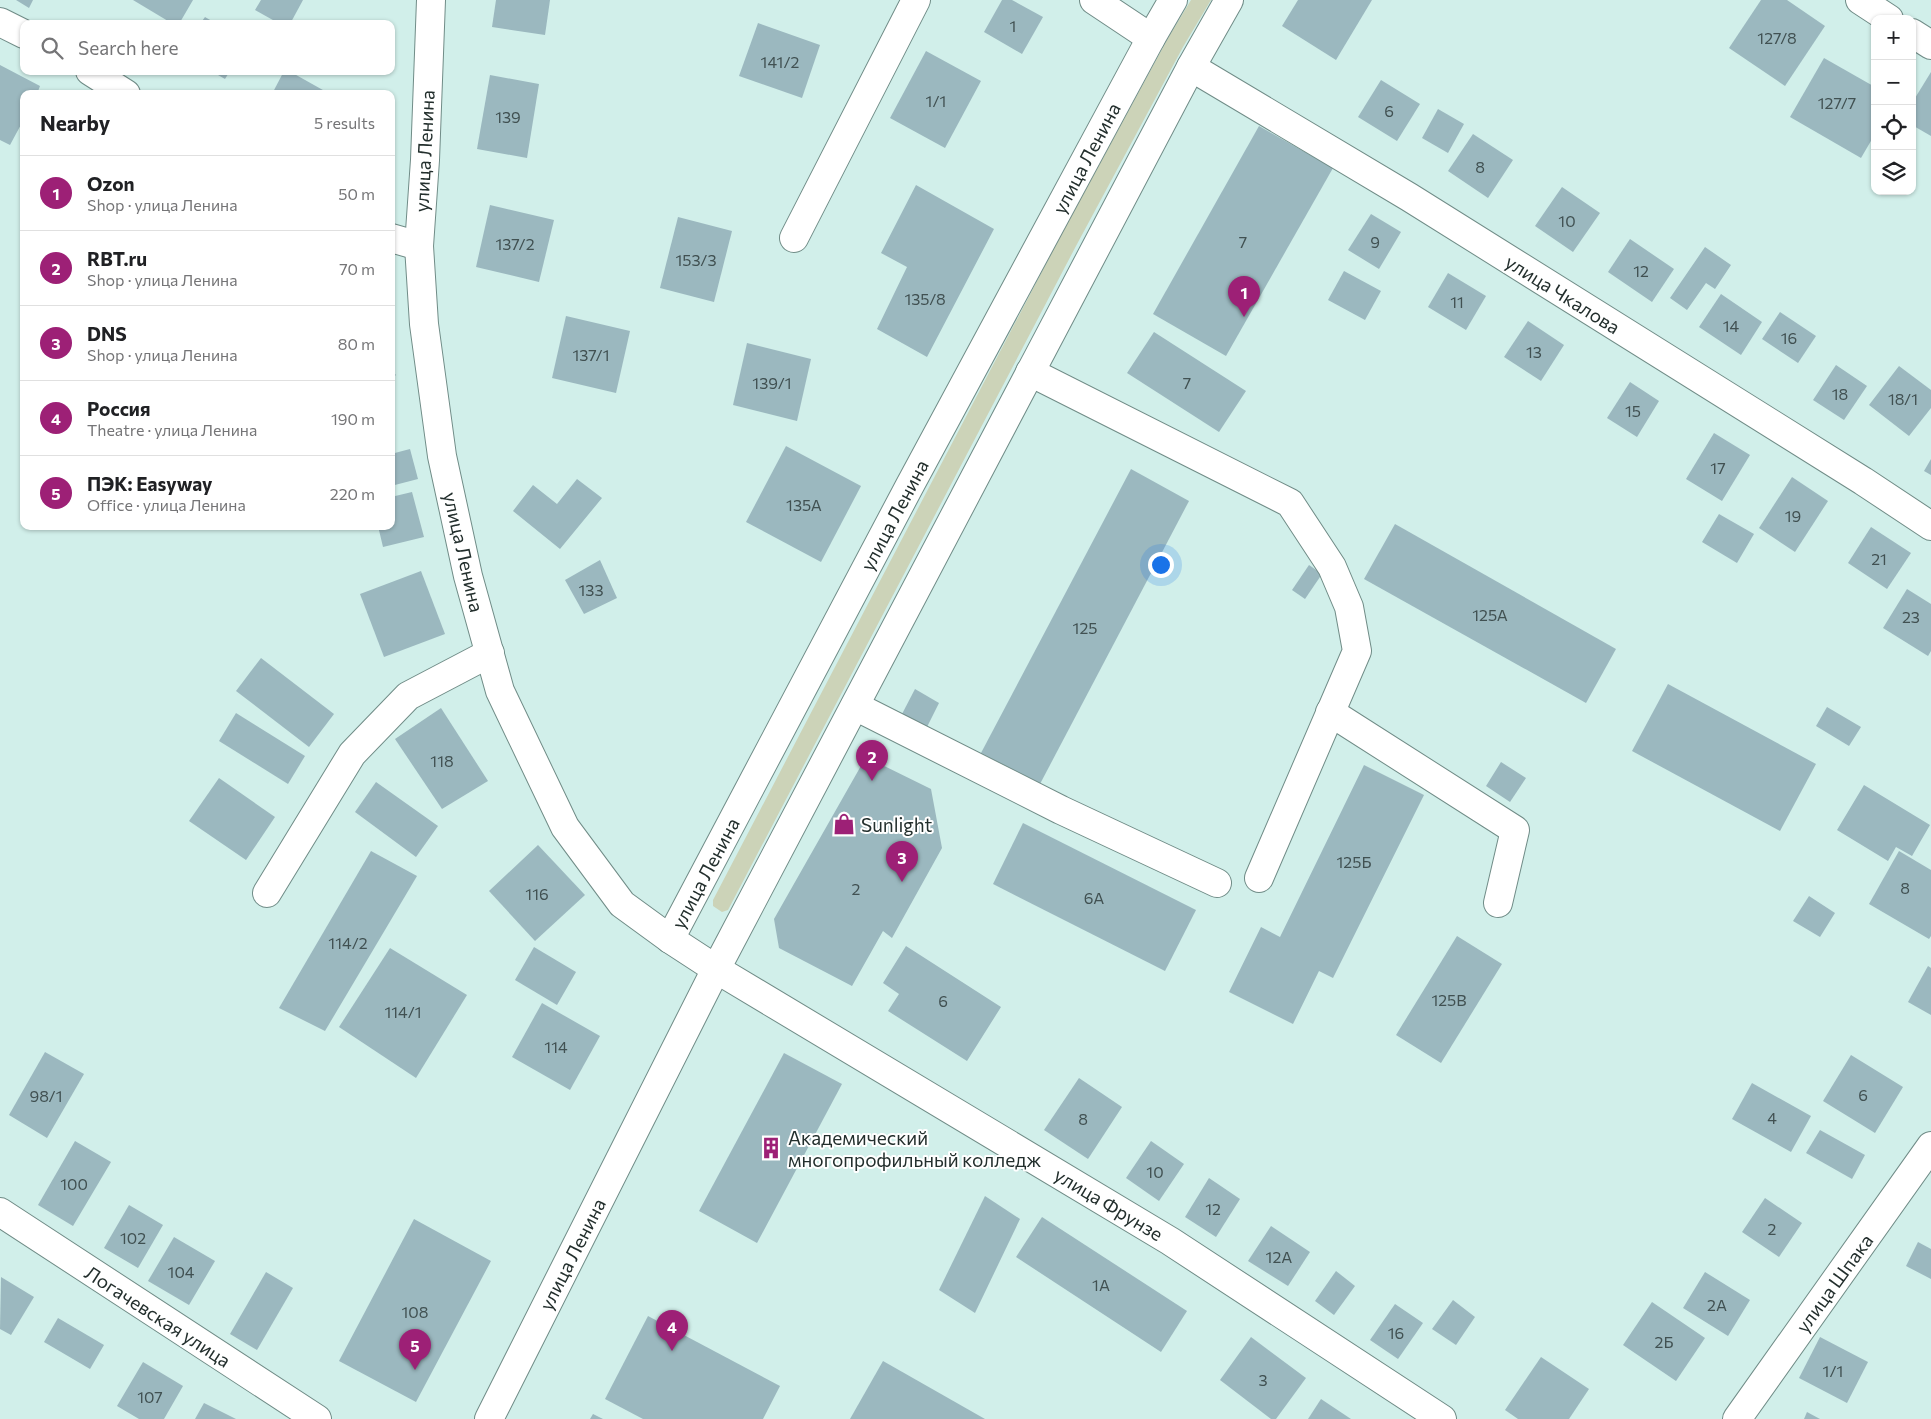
<!DOCTYPE html>
<html lang="en">
<head>
<meta charset="utf-8">
<style>
  :root { --surface:#fff; --page:#f6f6f6; --text:#202124; --muted:#757577; --line:#e0e0e0; --accent:#9d2076 }
  body { margin:0; font-family:Commissioner,sans-serif; background:var(--page); color:var(--text) }
  .controls { position:absolute; right:15px; top:15px; display:grid; overflow:hidden; border-radius:10px; box-shadow:0 1px 4px #0004 }
  .controls button { width:45px; height:45px; display:grid; place-items:center; padding:0; border:0; border-bottom:1px solid var(--line); background:var(--surface); color:var(--text); font:25px sans-serif }
  .you { position:absolute; left:1160px; top:564px; width:18px; height:18px; margin:-12px; border:4px solid #fff; border-radius:50%; background:#1a73e8; box-shadow:0 0 0 8px #1a73e833 }
  .badge { display:grid; place-items:center; width:32px; height:32px; border-radius:50%; background:var(--accent); color:#fff; font-size:16px; font-weight:700 }
  .pin { position:absolute; translate:-50% -41px; filter:drop-shadow(0 1px 2px #0008) }
  .pin::after { content:''; position:absolute; top:26px; width:18px; height:15px; background:inherit; clip-path:polygon(0 0,100% 0,50% 100%) }
  .list { margin:0; padding:0; list-style:none }
  h2 { display:flex; justify-content:space-between; align-items:center; height:65px; margin:0; padding:0 20px; font-size:21px }
  h2 small { font-size:16px; font-weight:400; color:var(--muted) }
  .list li { display:grid; grid-template-columns:32px 1fr auto; gap:15px; align-items:center; box-sizing:border-box; height:75px; padding:0 20px; border-top:1px solid var(--line) }
  .list b { display:block; font-size:19px; white-space:nowrap }
  .list p { margin:0; font-size:16px; white-space:nowrap; color:var(--muted) }
  .list em { font-size:16px; font-style:normal; color:var(--muted) }
  .icon { flex:none; width:28px; height:28px; fill:none; stroke:currentColor; stroke-width:2; stroke-linecap:round; stroke-linejoin:round }
  .map { position:relative; flex:none; width:1931px; height:1419px; overflow:hidden }
  .search { position:absolute; background:var(--surface); box-shadow:0 1px 4px #0004; left:20px; top:20px; width:375px; height:55px; display:flex; align-items:center; gap:12px; box-sizing:border-box; padding:0 18px; border-radius:10px; color:var(--muted); font-size:19px }
  .panel { position:absolute; background:var(--surface); box-shadow:0 1px 4px #0004; left:20px; top:90px; width:375px; height:440px; border-radius:10px }
  .map>svg:first-child { display:block }
  .green { fill:#ccd3b8 }
  .building { fill:#9bb8bf }
  .lines { fill:none; stroke-linecap:round; stroke-linejoin:round }
  .minor-casing { stroke:#708c87; stroke-width:30 }
  .minor { stroke:#fff; stroke-width:28 }
  .labels { text-anchor:middle; dominant-baseline:central; stroke-width:4; stroke-linejoin:round; paint-order:stroke }
  .number-label { font-size:16px; fill:#415152 }
  .street-label { font-size:19px; fill:#232f2d; stroke:#fff }
  .poi-label { font-size:19px; fill:#232f2d; stroke:#fff; text-anchor:start }
</style>
</head>
<body>
<div class="map">
<svg width="1931" height="1419" viewBox="0 0 1931 1419">
  <rect width="100%" height="100%" fill="#d1efea"/>
  <path class="green" d="M1191,0H1211L1183,47L1076,246L728,910L722,912L713,906V900L1059,239L1168,38Z"/>
  <g class="building">
    <path d="M16,0H33L29,8Z"/>
    <path d="M133,0H193L179,24H173Z"/>
    <path d="M261,0H303L290,24H280L255,10Z"/>
    <path d="M496,0H550L545,35L492,27Z"/>
    <path d="M1002,0H1012L1043,17L1022,54L984,32Z"/>
    <path d="M1298,0H1372L1336,60L1282,26Z"/>
    <path d="M1761,0H1787L1825,26L1785,86L1729,48Z"/>
    <path d="M205,17L217,24H200Z"/>
    <path d="M758,23L820,45L802,98L739,76Z"/>
    <path d="M926,51L981,81L945,148L890,118Z"/>
    <path d="M1824,58L1875,87V134L1861,158L1790,117Z"/>
    <path d="M0,65L40,86L37,94H24V119L10,145L0,140Z"/>
    <path d="M211,71H230L225,79Z"/>
    <path d="M284,71H289L330,94H272Z"/>
    <path d="M1931,72V136L1912,125V103Z"/>
    <path d="M490,75L539,84L527,158L477,149Z"/>
    <path d="M1381,80L1420,104L1397,141L1358,117Z"/>
    <path d="M1438,109L1464,124L1448,153L1422,138Z"/>
    <path d="M1259,126L1333,168L1226,356L1153,314Z"/>
    <path d="M1473,134L1513,160L1488,198L1448,171Z"/>
    <path d="M916,185L994,229L927,357L877,329L907,267L881,253Z"/>
    <path d="M1562,187L1600,213L1573,252L1535,226Z"/>
    <path d="M490,205L554,220L539,282L476,267Z"/>
    <path d="M1371,214L1401,232L1379,269L1348,250Z"/>
    <path d="M678,217L732,231L714,302L660,288Z"/>
    <path d="M1630,239L1674,269L1652,302L1608,272Z"/>
    <path d="M1705,247L1731,265L1715,289L1706,283L1687,310L1670,298Z"/>
    <path d="M1344,271L1381,291L1365,320L1328,300Z"/>
    <path d="M1448,273L1486,296L1466,330L1428,307Z"/>
    <path d="M1721,294L1762,322L1741,355L1699,327Z"/>
    <path d="M1780,312L1816,336L1798,363L1762,339Z"/>
    <path d="M566,316L630,331L616,393L552,378Z"/>
    <path d="M1528,321L1564,345L1541,381L1504,357Z"/>
    <path d="M1154,332L1246,391L1219,432L1127,373Z"/>
    <path d="M747,343L811,359L797,421L733,405Z"/>
    <path d="M1836,365L1867,386L1844,420L1813,400Z"/>
    <path d="M1899,366L1931,390V408L1909,436L1869,405Z"/>
    <path d="M391,370L396,375L391,379Z"/>
    <path d="M1630,382L1659,401L1637,437L1607,418Z"/>
    <path d="M1714,433L1750,455L1722,501L1686,479Z"/>
    <path d="M786,446L861,486L821,562L746,522Z"/>
    <path d="M410,449L418,479L391,486V454Z"/>
    <path d="M1931,459V475L1924,471Z"/>
    <path d="M1131,469L1189,501L1040,784L981,753Z"/>
    <path d="M1792,477L1828,501L1795,552L1759,528Z"/>
    <path d="M577,479L602,498L560,549L513,511L533,485L557,504Z"/>
    <path d="M412,492L424,537L383,547L378,526H391V497Z"/>
    <path d="M1719,514L1754,534L1737,563L1702,542Z"/>
    <path d="M1395,524L1616,649L1586,703L1364,579Z"/>
    <path d="M1871,527L1911,553L1887,589L1848,563Z"/>
    <path d="M600,560L617,598L584,614L565,580Z"/>
    <path d="M1309,565L1322,574L1305,599L1292,590Z"/>
    <path d="M421,571L445,634L384,657L360,594Z"/>
    <path d="M1907,589L1931,604V651L1928,656L1883,628Z"/>
    <path d="M261,658L334,714L309,747L236,691Z"/>
    <path d="M1668,684L1816,764L1780,831L1632,751Z"/>
    <path d="M915,689L939,703L927,727L902,714Z"/>
    <path d="M1827,707L1861,727L1849,746L1816,726Z"/>
    <path d="M441,708L488,781L442,809L395,739Z"/>
    <path d="M236,713L305,756L288,784L219,741Z"/>
    <path d="M866,757L931,789L942,848L892,938L883,931L852,986L779,948L774,919Z"/>
    <path d="M1501,762L1526,778L1510,802L1486,786Z"/>
    <path d="M1364,765L1424,795L1333,978L1319,971L1293,1024L1229,992L1261,927L1280,937Z"/>
    <path d="M219,778L275,817L246,860L189,821Z"/>
    <path d="M376,782L438,826L416,857L355,812Z"/>
    <path d="M1864,785L1930,825L1912,856L1896,847L1888,861L1837,830Z"/>
    <path d="M1023,823L1196,910L1165,971L993,884Z"/>
    <path d="M538,845L585,895L535,941L489,891Z"/>
    <path d="M371,851L417,876L325,1031L279,1008Z"/>
    <path d="M1899,851L1931,870V936L1929,939L1869,904Z"/>
    <path d="M1809,896L1835,913L1820,937L1793,921Z"/>
    <path d="M1457,936L1502,964L1441,1063L1396,1035Z"/>
    <path d="M906,946L1001,1007L967,1061L888,1011L899,994L883,983Z"/>
    <path d="M534,947L576,972L557,1005L515,980Z"/>
    <path d="M390,948L467,995L416,1078L339,1027Z"/>
    <path d="M1928,966L1931,968V1015L1908,1002Z"/>
    <path d="M542,1003L600,1036L570,1090L512,1057Z"/>
    <path d="M45,1052L84,1074L47,1138L9,1115Z"/>
    <path d="M784,1053L842,1084L757,1243L699,1211Z"/>
    <path d="M1851,1055L1903,1087L1875,1133L1823,1101Z"/>
    <path d="M1079,1078L1122,1107L1088,1159L1044,1130Z"/>
    <path d="M1752,1083L1811,1116L1791,1152L1732,1119Z"/>
    <path d="M1820,1130L1865,1155L1852,1179L1806,1153Z"/>
    <path d="M75,1141L111,1162L73,1226L38,1205Z"/>
    <path d="M1151,1141L1184,1164L1159,1201L1126,1178Z"/>
    <path d="M1209,1178L1240,1199L1216,1237L1185,1217Z"/>
    <path d="M985,1196L1020,1219L975,1313L939,1290Z"/>
    <path d="M1765,1198L1802,1223L1779,1257L1742,1232Z"/>
    <path d="M129,1205L163,1225L138,1268L104,1248Z"/>
    <path d="M1042,1217L1187,1311L1161,1352L1016,1257Z"/>
    <path d="M414,1219L491,1261L416,1402L339,1361Z"/>
    <path d="M1271,1226L1310,1252L1288,1286L1248,1261Z"/>
    <path d="M174,1237L215,1261L189,1305L148,1281Z"/>
    <path d="M1918,1242L1931,1249V1279L1906,1266Z"/>
    <path d="M1336,1271L1355,1286L1334,1315L1315,1301Z"/>
    <path d="M266,1272L293,1288L257,1350L230,1334Z"/>
    <path d="M1705,1272L1750,1300L1728,1336L1683,1308Z"/>
    <path d="M1,1277L34,1297L11,1335L0,1329Z"/>
    <path d="M1453,1300L1475,1317L1456,1345L1432,1329Z"/>
    <path d="M1652,1302L1705,1338L1676,1381L1623,1345Z"/>
    <path d="M1395,1304L1423,1323L1398,1359L1370,1340Z"/>
    <path d="M648,1316L780,1386L763,1419H643L605,1399Z"/>
    <path d="M58,1318L104,1345L90,1369L44,1342Z"/>
    <path d="M1251,1337L1306,1378L1276,1419H1271L1220,1380Z"/>
    <path d="M1820,1337L1868,1362L1847,1403L1799,1378Z"/>
    <path d="M1541,1357L1589,1389L1569,1419H1518L1505,1410Z"/>
    <path d="M883,1361L985,1419H850Z"/>
    <path d="M143,1362L183,1386L164,1419H139L117,1406Z"/>
    <path d="M1321,1399L1351,1419H1308Z"/>
    <path d="M204,1403L236,1419H195Z"/>
    <path d="M1807,1412L1820,1419H1804Z"/>
    <path d="M593,1414L603,1419H590Z"/>
  </g>
  <g class="lines">
    <g class="minor-casing">
      <g id="minor">
        <path d="M431,0L425,160L419,246L424,324L442,456L468,576L500,691L565,827L622,904L670,939L716,969L1170,1241L1442,1419"/>
        <path d="M1094,0L1151,38"/>
        <path d="M1860,0L1889,19"/>
        <path d="M0,22L24,34"/>
        <path d="M1912,33L1931,45"/>
        <path d="M1191,67L1409,197L1863,481L1931,526"/>
        <path d="M90,71L126,94"/>
        <path d="M391,238L419,246"/>
        <path d="M794,238L916,0"/>
        <path d="M1030,372L1290,503L1332,567L1349,607L1357,651L1259,878"/>
        <path d="M855,706L1061,810L1217,883"/>
        <path d="M1330,712L1515,830L1498,903"/>
        <path d="M267,893L352,754L408,696L490,653"/>
        <path d="M670,939L909,487L1151,38L1173,0"/>
        <path d="M0,1212L317,1419"/>
        <path d="M489,1419L716,969L1191,67L1229,0"/>
        <path d="M1737,1419L1931,1146"/>
      </g>
    </g>
    <use href="#minor" class="minor"/>
  </g>
  <defs>
    <g id="shop-bare" transform="scale(1.725)"><path d="M-5-2.5h2.3a2.7 3.5 0 0 1 5.4 0H5L5.5 6h-11ZM-1.5-2.5h3a1.5 2.3 0 0 0-3 0Z" fill="#9d2076" stroke="#fff" stroke-width="2.5" paint-order="stroke"/></g>
    <g id="building-bare" transform="scale(1.725)"><path d="M-4-6H4V6H1V3H-1V6H-4ZM-2.5-4.3h1.7v1.8h-1.7ZM.8-4.3h1.7v1.8H.8ZM-2.5-1h1.7V.8h-1.7ZM.8-1h1.7V.8H.8Z" fill="#9d2076" stroke="#fff" stroke-width="2.5" paint-order="stroke"/></g>
  </defs>
  <g fill-rule="evenodd">
    <use href="#shop-bare" x="844" y="824"/>
    <use href="#building-bare" x="771" y="1148"/>
  </g>
  <g class="labels">
    <g class="number-label">
      <text x="1013" y="25">1</text>
      <text x="1777" y="37">127/8</text>
      <text x="780" y="61">141/2</text>
      <text x="936" y="100">1/1</text>
      <text x="1837" y="102">127/7</text>
      <text x="1389" y="110">6</text>
      <text x="508" y="116">139</text>
      <text x="1480" y="166">8</text>
      <text x="1567" y="220">10</text>
      <text x="1243" y="241">7</text>
      <text x="1375" y="241">9</text>
      <text x="515" y="243">137/2</text>
      <text x="696" y="259">153/3</text>
      <text x="1641" y="270">12</text>
      <text x="925" y="298">135/8</text>
      <text x="1457" y="301">11</text>
      <text x="1731" y="325">14</text>
      <text x="1789" y="337">16</text>
      <text x="1534" y="351">13</text>
      <text x="591" y="354">137/1</text>
      <text x="772" y="382">139/1</text>
      <text x="1187" y="382">7</text>
      <text x="1840" y="393">18</text>
      <text x="1903" y="398">18/1</text>
      <text x="1633" y="410">15</text>
      <text x="1718" y="467">17</text>
      <text x="804" y="504">135А</text>
      <text x="1793" y="515">19</text>
      <text x="1879" y="558">21</text>
      <text x="591" y="589">133</text>
      <text x="1490" y="614">125А</text>
      <text x="1911" y="616">23</text>
      <text x="1085" y="627">125</text>
      <text x="442" y="760">118</text>
      <text x="1354" y="861">125Б</text>
      <text x="1905" y="887">8</text>
      <text x="856" y="888">2</text>
      <text x="537" y="893">116</text>
      <text x="1094" y="897">6А</text>
      <text x="348" y="942">114/2</text>
      <text x="1449" y="999">125В</text>
      <text x="943" y="1000">6</text>
      <text x="403" y="1011">114/1</text>
      <text x="556" y="1046">114</text>
      <text x="1863" y="1094">6</text>
      <text x="46" y="1095">98/1</text>
      <text x="1772" y="1117">4</text>
      <text x="1083" y="1118">8</text>
      <text x="1155" y="1171">10</text>
      <text x="74" y="1183">100</text>
      <text x="1213" y="1208">12</text>
      <text x="1772" y="1228">2</text>
      <text x="133" y="1237">102</text>
      <text x="1279" y="1256">12А</text>
      <text x="181" y="1271">104</text>
      <text x="1101" y="1284">1А</text>
      <text x="1717" y="1304">2А</text>
      <text x="415" y="1311">108</text>
      <text x="1396" y="1332">16</text>
      <text x="1664" y="1341">2Б</text>
      <text x="1833" y="1370">1/1</text>
      <text x="1263" y="1379">3</text>
      <text x="150" y="1396">107</text>
    </g>
    <g class="street-label">
      <text transform="translate(424 151) rotate(-87)">улица Ленина</text>
      <text transform="translate(1086 158) rotate(-62)">улица Ленина</text>
      <text transform="translate(1563 294) rotate(32)">улица Чкалова</text>
      <text transform="translate(894 515) rotate(-62)">улица Ленина</text>
      <text transform="translate(464 552) rotate(77)">улица Ленина</text>
      <text transform="translate(705 873) rotate(-62)">улица Ленина</text>
      <text transform="translate(1109 1204) rotate(31)">улица Фрунзе</text>
      <text transform="translate(572 1254) rotate(-63)">улица Ленина</text>
      <text transform="translate(1834 1283) rotate(-54)">улица Шпака</text>
      <text transform="translate(158 1316) rotate(33)">Логачевская улица</text>
    </g>
    <g class="poi-label">
      <text x="861" y="824">Sunlight</text>
      <text x="788" y="1137">Академический<tspan x="788" dy="22">многопрофильный колледж</tspan></text>
    </g>
  </g>
</svg>
<div class="controls">
<button>+</button>
<button>−</button>
<button><svg class="icon" aria-label="locate" viewBox="0 0 24 24"><circle cx="12" cy="12" r="6"/><path d="M12 2v4M12 18v4M2 12h4M18 12h4"/></svg></button>
<button><svg class="icon" aria-label="layers" viewBox="0 0 24 24"><path d="M12 4l9 5-9 5-9-5zM3 14l9 5 9-5"/></svg></button>
</div>
<div class="you"></div>
<div class="pin badge" style="left:1244px;top:317px">1</div>
<div class="pin badge" style="left:872px;top:781px">2</div>
<div class="pin badge" style="left:902px;top:882px">3</div>
<div class="pin badge" style="left:672px;top:1351px">4</div>
<div class="pin badge" style="left:415px;top:1370px">5</div>
<div class="search"><svg class="icon" aria-label="search" viewBox="0 0 24 24"><circle cx="10" cy="10" r="6"/><path d="M15 15l6 6"/></svg>Search here</div>
<section class="panel">
<h2>Nearby<small>5 results</small></h2>
<ul class="list">
<li><span class="badge">1</span><div><b>Ozon</b><p>Shop · улица Ленина</p></div><em>50 m</em></li>
<li><span class="badge">2</span><div><b>RBT.ru</b><p>Shop · улица Ленина</p></div><em>70 m</em></li>
<li><span class="badge">3</span><div><b>DNS</b><p>Shop · улица Ленина</p></div><em>80 m</em></li>
<li><span class="badge">4</span><div><b>Россия</b><p>Theatre · улица Ленина</p></div><em>190 m</em></li>
<li><span class="badge">5</span><div><b>ПЭК: Easyway</b><p>Office · улица Ленина</p></div><em>220 m</em></li>
</ul>
</section>
</div>
</body>
</html>
